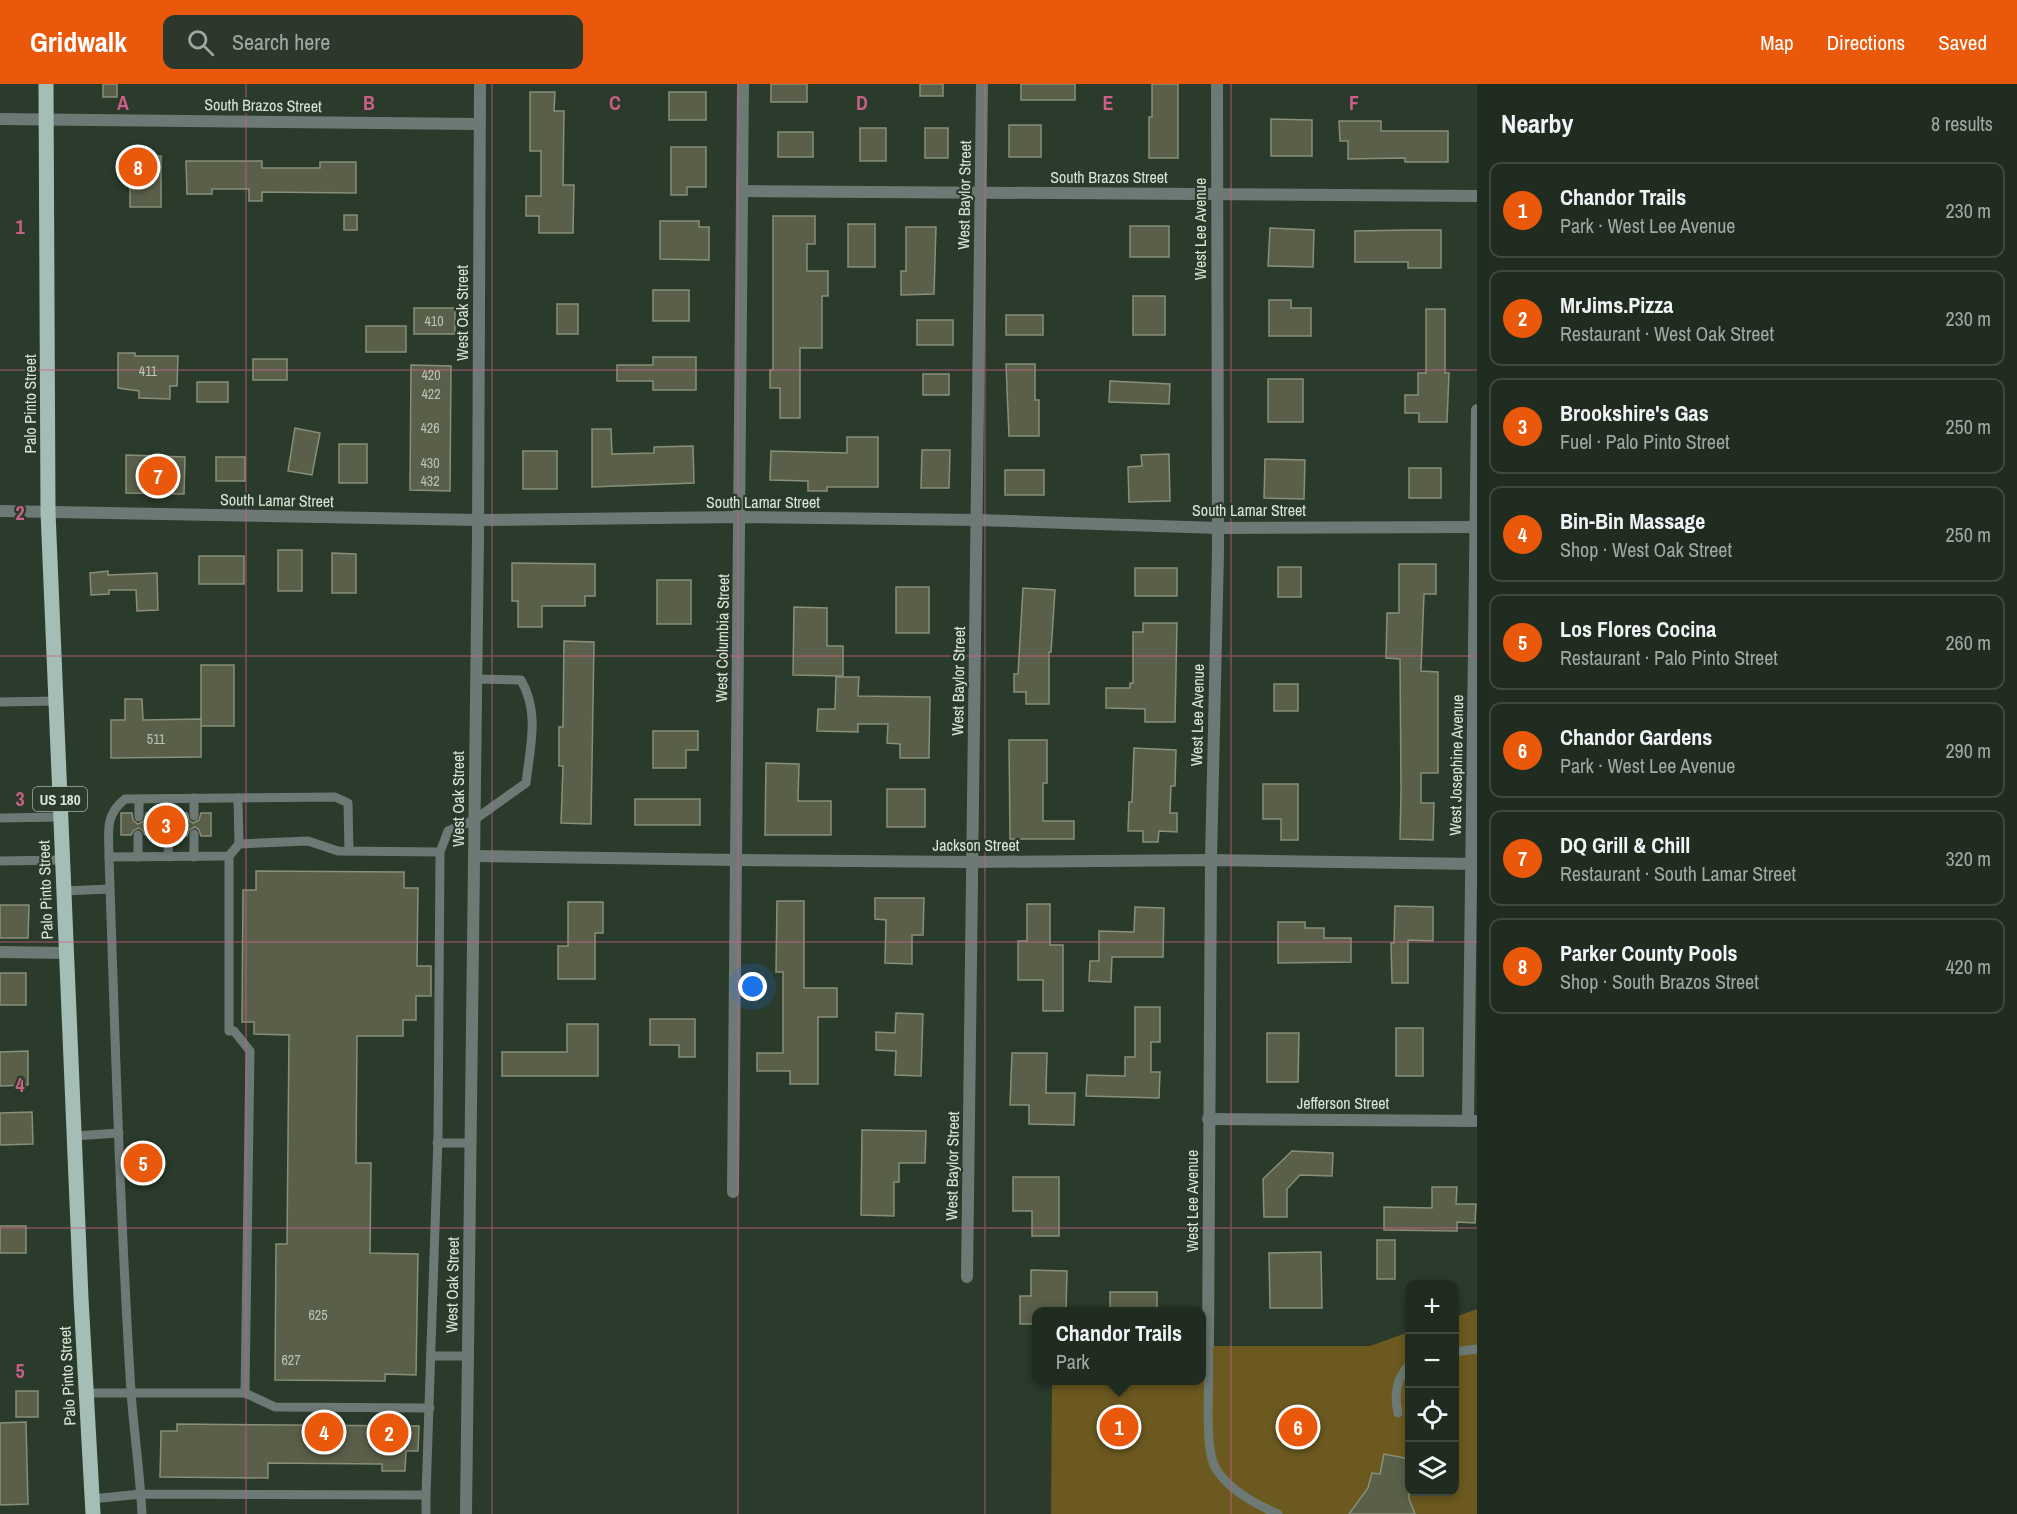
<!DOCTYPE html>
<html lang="en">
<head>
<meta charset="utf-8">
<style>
  :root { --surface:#202c20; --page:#2d382d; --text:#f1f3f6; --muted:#a2a7a5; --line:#3d483e; --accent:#ea580c }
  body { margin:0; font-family:"Archivo Narrow",sans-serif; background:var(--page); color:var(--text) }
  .controls { position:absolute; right:18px; bottom:18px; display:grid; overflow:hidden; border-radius:12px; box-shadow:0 3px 9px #0003 }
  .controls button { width:54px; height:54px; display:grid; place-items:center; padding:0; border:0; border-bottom:2px solid var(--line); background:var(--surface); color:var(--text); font:30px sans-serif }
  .you { position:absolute; left:753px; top:903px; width:21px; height:21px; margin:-15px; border:4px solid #fff; border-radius:50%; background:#1a73e8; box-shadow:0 0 0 9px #1a73e833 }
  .badge { display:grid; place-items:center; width:39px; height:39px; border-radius:50%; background:var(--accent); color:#fff; font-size:20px; font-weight:700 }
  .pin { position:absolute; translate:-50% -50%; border:3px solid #fff; box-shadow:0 2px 6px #0006 }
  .popup { position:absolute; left:1032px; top:1223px; width:174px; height:78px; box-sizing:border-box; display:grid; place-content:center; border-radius:12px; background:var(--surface); filter:drop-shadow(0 2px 4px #0005); font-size:20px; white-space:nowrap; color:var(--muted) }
  .popup b { font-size:22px; color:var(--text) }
  .popup::after { content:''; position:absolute; left:50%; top:100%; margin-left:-12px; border:12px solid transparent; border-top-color:var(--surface) }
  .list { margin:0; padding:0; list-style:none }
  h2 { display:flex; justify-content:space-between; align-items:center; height:78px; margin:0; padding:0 24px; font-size:26px }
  h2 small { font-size:20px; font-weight:400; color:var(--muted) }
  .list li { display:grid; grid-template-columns:39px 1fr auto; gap:18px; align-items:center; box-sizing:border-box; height:96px; margin:0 12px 12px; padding:0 12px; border:2px solid var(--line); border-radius:12px }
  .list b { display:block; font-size:22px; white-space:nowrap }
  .list p { margin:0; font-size:20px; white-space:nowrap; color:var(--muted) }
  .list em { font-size:20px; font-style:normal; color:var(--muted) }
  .icon { flex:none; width:33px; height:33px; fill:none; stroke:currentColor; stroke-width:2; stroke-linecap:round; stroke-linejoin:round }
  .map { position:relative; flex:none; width:1477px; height:1430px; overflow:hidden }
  header { display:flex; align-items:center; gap:36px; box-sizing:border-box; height:84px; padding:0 30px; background:var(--accent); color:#fff }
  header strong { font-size:28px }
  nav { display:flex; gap:33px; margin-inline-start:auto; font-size:21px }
  .search { width:420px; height:54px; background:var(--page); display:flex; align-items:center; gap:15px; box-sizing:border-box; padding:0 21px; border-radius:12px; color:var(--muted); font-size:22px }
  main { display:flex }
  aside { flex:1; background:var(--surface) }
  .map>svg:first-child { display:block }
  .green { fill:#6c5920 }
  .building { fill:#5a5f49; stroke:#898f78; stroke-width:1.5 }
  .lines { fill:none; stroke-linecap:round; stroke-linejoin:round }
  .lane { stroke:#6d7975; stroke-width:9 }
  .street { stroke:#6d7975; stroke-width:12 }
  .primary { stroke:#a4bdb5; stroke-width:15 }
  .grid { fill:none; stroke:#ca5f87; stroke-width:1.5; stroke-opacity:0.55 }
  .labels { text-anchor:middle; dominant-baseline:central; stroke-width:4.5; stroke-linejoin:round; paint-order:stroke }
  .number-label { font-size:14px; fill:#b9c2b5 }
  .shield { fill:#2a3a2b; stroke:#a4b0a5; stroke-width:1.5 }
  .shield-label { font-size:15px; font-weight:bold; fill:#d9e3d9 }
  .street-label { font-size:16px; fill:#d9e3d9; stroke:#2a3a2b }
  .grid-label { font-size:20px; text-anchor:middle; font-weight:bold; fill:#ca5f87; stroke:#2a3a2b; stroke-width:4.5; stroke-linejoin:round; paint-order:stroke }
</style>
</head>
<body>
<header>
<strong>Gridwalk</strong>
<div class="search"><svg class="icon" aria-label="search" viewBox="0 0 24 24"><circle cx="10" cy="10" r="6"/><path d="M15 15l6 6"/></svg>Search here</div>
<nav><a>Map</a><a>Directions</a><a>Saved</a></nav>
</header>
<main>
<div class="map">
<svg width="1477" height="1430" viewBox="0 0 1477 1430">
  <rect width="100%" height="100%" fill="#2a3a2b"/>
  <path class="green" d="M1477,1225V1430H1051L1052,1297L1202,1296V1262H1370L1409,1248L1410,1408H1454L1455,1233Z"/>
  <g class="building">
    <rect x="103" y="0" width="14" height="13"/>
    <rect x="771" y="0" width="36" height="18"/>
    <rect x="920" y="0" width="23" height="12"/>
    <rect x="1021" y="0" width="54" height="16"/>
    <path d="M1152,0H1178V74H1149V33H1152Z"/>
    <path d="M530,8H555L554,27H564L563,101H574L573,149H539V132H526V112H541V67H530Z"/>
    <rect x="669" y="8" width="37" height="28"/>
    <path d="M1271,35L1312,36V72H1271Z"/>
    <path d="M1339,37H1381V47H1448V78H1405V74L1348,75V57H1340Z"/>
    <rect x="1009" y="41" width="32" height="32"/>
    <rect x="860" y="44" width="26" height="33"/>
    <rect x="925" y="44" width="23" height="30"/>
    <rect x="778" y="48" width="35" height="25"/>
    <path d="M671,63H706V103H687V111H671Z"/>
    <rect x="130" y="72" width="31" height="51"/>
    <path d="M186,77H262V84H320V78H356V109L262,108V117H249V105H212V110H187Z"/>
    <rect x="344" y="131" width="13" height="15"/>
    <path d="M773,132H815V160H807V187H828V212H822V264H800V334H780V304H770V286H773Z"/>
    <path d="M660,137H699V143H709V176L660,175Z"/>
    <rect x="848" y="140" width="27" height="43"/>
    <rect x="1130" y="142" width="39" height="31"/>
    <path d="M906,143H936L934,210L901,211V187H906Z"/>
    <path d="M1270,144L1314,146L1313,183L1268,182Z"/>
    <path d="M1408,146H1441V184H1408V178H1355V147Z"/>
    <rect x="653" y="206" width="36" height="31"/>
    <rect x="1133" y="212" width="32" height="39"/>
    <path d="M1269,216H1291V224H1311V252H1269Z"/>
    <rect x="557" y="220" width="21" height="30"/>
    <rect x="414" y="224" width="41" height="26"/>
    <path d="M1426,225H1445V289H1449L1447,338H1419V329H1405V311H1418V289H1426Z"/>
    <rect x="1006" y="231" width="37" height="20"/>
    <rect x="917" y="236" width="36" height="25"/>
    <rect x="366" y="242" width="40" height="26"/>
    <path d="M118,269H135V272H178L177,302H170V315L139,314V307L118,304Z"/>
    <path d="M653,273H696V306H653V297H617V281H653Z"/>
    <rect x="253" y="275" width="34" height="21"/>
    <path d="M1006,280H1035V316H1039V352H1009Z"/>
    <path d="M411,281L451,282L450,407L410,406Z"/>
    <rect x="923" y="290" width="26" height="21"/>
    <rect x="1268" y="295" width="35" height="43"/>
    <path d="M1110,297L1170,300L1169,320L1109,318Z"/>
    <rect x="197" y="298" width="31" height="20"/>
    <path d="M295,344L320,349L312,391L288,387Z"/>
    <path d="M592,345H611L612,370L654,369V363L693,362L694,399L592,403Z"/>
    <path d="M847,353H878V403H827V407H808V397L770,396L771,367L847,369Z"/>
    <rect x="339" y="360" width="28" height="39"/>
    <path d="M922,366H950L949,404H921Z"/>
    <rect x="523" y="367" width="34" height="38"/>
    <path d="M1169,370L1170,417L1129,418L1128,383L1142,382L1141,371Z"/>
    <path d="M126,371L185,373L184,410L126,409Z"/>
    <rect x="216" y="373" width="29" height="24"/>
    <path d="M1265,375L1305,376L1304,415L1264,414Z"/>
    <rect x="1409" y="384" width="32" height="30"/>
    <rect x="1005" y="386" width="39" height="25"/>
    <rect x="278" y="466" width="24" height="41"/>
    <path d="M332,469L356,470V509H332Z"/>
    <rect x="199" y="472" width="45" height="28"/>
    <path d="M512,479L595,480V512H585V522H542V543H518V517H512Z"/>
    <path d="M1399,480H1436V510H1424L1421,587L1438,588V689H1421V719H1434L1433,756L1400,755L1401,707L1400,575L1386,574L1387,529H1399Z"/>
    <rect x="1278" y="483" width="23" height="30"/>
    <rect x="1135" y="484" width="42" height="28"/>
    <path d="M108,487V491L157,489L158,526L137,527L136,506H109V510L91,511L90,489Z"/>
    <rect x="657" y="496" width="34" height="44"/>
    <rect x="896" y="503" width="33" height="46"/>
    <path d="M1023,504L1055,506L1051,568H1049V620H1026V608H1014V590H1018Z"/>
    <path d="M794,523L827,524V562H843V592L793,591Z"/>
    <path d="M1143,539H1177L1175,638H1145V625L1106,624V604H1130V599H1133V548H1143Z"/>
    <path d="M564,557L594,558L591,740L561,739L563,682H559V643H563Z"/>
    <rect x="201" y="581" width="33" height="61"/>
    <path d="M836,593H859L858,612L930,613L929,674H900V660L887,659L888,640H858V648L817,647L818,625H835Z"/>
    <rect x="1274" y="600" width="24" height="27"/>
    <path d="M125,615H142L143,636L201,635V673L111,674V636H125Z"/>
    <path d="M653,647H698V666H686V684H653Z"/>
    <path d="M1009,656H1047V699H1043V737H1074V755H1010Z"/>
    <path d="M1134,664L1176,666L1175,702H1171L1170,729H1177V748L1159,747L1158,758H1143V747H1128L1129,718H1132Z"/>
    <path d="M766,679L799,680L798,717H831V751H765Z"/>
    <path d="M1263,700H1298V756H1281V735H1263Z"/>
    <rect x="887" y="705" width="38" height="38"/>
    <rect x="635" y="715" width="65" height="26"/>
    <path d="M121,729H132L133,736L138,740L144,737L146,729H162L163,736L168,740L174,737L176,729H187L189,736L193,739L199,736L201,729H211V752H201L199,746L195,743L189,746L187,752L176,751L173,746L169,744L164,747L162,751H145L143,747L139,744L134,746L131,751H121Z"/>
    <path d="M256,787L404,788V804H418L417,882H431V912H416V936H403V952H357L356,1079H371L370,1169L418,1170L416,1291L385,1290V1297L275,1296L276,1160H287L289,951L254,950V938H242L243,806H256Z"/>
    <path d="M875,814H924L923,851H912V880L885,879L886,836L875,835Z"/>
    <path d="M777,817H804V904H837V933H818V1000H790V987H757V969H783V888H776Z"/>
    <path d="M568,818H603V849H595V895H558V862H568Z"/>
    <path d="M1027,820H1050V861H1063V927H1043V896H1018V857H1027Z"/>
    <path d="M0,821H29L28,854H0Z"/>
    <path d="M1395,822L1433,823V857L1408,856V899H1392L1391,859H1394Z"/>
    <path d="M1135,823L1164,824L1163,873H1112L1111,898L1089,897L1090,877H1099V847L1134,848Z"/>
    <path d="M1278,838H1305V844H1324V854H1351V878L1278,879Z"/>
    <rect x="0" y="889" width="26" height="32"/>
    <path d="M1135,923H1160V958H1151V988H1160L1159,1014L1086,1012L1087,991L1125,992V973H1135Z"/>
    <path d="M896,929L923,930L921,992L895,991L896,967L876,966V948L895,949Z"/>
    <path d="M650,935H695V973H679V961H650Z"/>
    <path d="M567,940H598V992H502V968H567Z"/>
    <rect x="1396" y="944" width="27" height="48"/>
    <path d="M1267,949H1299L1298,998H1267Z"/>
    <path d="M28,967V1001L0,1002V968Z"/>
    <path d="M1012,969H1047L1046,1009H1075L1074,1041L1029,1040V1021H1010Z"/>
    <path d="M32,1028L33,1060L0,1061V1029Z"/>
    <path d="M862,1046L926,1047L925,1079H899V1098H894V1132L861,1131Z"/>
    <path d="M1292,1067L1333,1069L1332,1092L1300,1091L1287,1105V1133H1264L1263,1095Z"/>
    <path d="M1013,1093H1059V1152H1032V1127H1013Z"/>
    <path d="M1432,1103H1457L1456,1120H1476L1475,1139L1457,1138V1147L1384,1146V1123L1432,1124Z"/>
    <rect x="0" y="1142" width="26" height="27"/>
    <rect x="1377" y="1156" width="18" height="39"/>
    <path d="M1321,1168L1322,1224H1270L1269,1169Z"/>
    <path d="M1031,1186L1067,1187L1066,1227H1036V1240H1020V1212H1031Z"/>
    <rect x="1110" y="1208" width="47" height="19"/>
    <rect x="16" y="1307" width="22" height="26"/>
    <path d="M26,1338L28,1420L0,1421V1339Z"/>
    <path d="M177,1340L419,1342L418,1367H406L405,1387H382V1380L268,1379V1394L160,1393L161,1347H177Z"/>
    <path d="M1384,1370L1410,1375L1409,1415L1415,1430H1349L1368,1404L1372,1389L1380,1390Z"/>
  </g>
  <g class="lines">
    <g class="lane">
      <path d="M0,618L56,617"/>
      <path d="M194,714V732"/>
      <path d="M238,714L239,760"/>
      <path d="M139,715V733"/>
      <path d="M169,715V733"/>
      <path d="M0,734L60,733"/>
      <path d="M194,750V773"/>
      <path d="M138,751V773"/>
      <path d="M440,768L448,747L474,736L526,699C530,663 540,629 521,596L475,595"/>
      <path d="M229,772V947H234L250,967L245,1309"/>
      <path d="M109,773C109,748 104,732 125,715L335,713L348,719L349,767"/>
      <path d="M168,773L169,751"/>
      <path d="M0,777L62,776"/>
      <path d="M63,807L110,805"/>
      <path d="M74,1052L119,1049"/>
      <path d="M437,1059H471"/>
      <path d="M1208,1262C1211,1292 1203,1360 1215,1383C1227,1405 1255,1420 1278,1430"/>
      <path d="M1454,1268L1477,1265"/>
      <path d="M431,1272H468"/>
      <path d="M86,1309H245L275,1323L430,1324"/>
      <path d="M1398,1329C1394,1310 1396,1295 1410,1280"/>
      <path d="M426,1411V1430"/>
      <path d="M92,1415L141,1410L426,1411L438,1054L440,768L338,767L308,757L239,760L229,772L109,773C115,951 120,1130 131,1308C134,1349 140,1389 142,1430"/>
    </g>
    <g class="street">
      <path d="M0,35L479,40"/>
      <path d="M742,107L1477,112"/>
      <path d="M0,427L478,436L739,433L977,436L1218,444L1477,443"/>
      <path d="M474,772L736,776L973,778L1211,776L1477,780"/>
      <path d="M0,868L65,869"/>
      <path d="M1208,1035L1477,1037"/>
      <path d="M1468,1037L1477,326"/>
      <path d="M733,1108L743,0"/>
      <path d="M967,1193L982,0"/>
      <path d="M1208,1262L1211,776L1218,468L1217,0"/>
      <path d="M466,1430L478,453L480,0"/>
    </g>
    <path class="primary" d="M46,0L48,428L81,1214L93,1430"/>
  </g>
  <path class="grid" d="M246,0V1430M492,0V1430M738,0V1430M985,0V1430M1231,0V1430M0,286H1477M0,572H1477M0,858H1477M0,1144H1477"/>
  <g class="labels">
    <g class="number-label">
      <text x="434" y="237">410</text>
      <text x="148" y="287">411</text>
      <text x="431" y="291">420</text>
      <text x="431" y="310">422</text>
      <text x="430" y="344">426</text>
      <text x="430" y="379">430</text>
      <text x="430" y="397">432</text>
      <text x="156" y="655">511</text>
      <text x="318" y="1231">625</text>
      <text x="291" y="1276">627</text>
    </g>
    <rect class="shield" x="33" y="703" width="54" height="24" rx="4.5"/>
    <g class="shield-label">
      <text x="60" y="715">US 180</text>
    </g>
    <g class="street-label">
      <text transform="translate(263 21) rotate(1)">South Brazos Street</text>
      <text x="1109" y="93">South Brazos Street</text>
      <text transform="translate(964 111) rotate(-89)">West Baylor Street</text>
      <text transform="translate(1200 145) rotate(-90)">West Lee Avenue</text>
      <text transform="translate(462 229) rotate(-90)">West Oak Street</text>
      <text transform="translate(30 320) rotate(-90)">Palo Pinto Street</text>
      <text transform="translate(277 416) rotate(1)">South Lamar Street</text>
      <text x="763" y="418">South Lamar Street</text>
      <text x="1249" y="426">South Lamar Street</text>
      <text transform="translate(722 554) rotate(-89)">West Columbia Street</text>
      <text transform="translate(958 597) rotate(-89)">West Baylor Street</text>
      <text transform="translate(1197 631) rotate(-89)">West Lee Avenue</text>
      <text transform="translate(1456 681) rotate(-89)">West Josephine Avenue</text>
      <text transform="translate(458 715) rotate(-90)">West Oak Street</text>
      <text x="976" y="761">Jackson Street</text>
      <text transform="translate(45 806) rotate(-92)">Palo Pinto Street</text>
      <text x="1343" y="1019">Jefferson Street</text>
      <text transform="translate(952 1082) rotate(-89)">West Baylor Street</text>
      <text transform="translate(1192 1117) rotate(-90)">West Lee Avenue</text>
      <text transform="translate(452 1201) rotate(-89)">West Oak Street</text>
      <text transform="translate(67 1292) rotate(-93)">Palo Pinto Street</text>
    </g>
  </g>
  <g class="grid-label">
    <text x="123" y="26">A</text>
    <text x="369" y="26">B</text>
    <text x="615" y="26">C</text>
    <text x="862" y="26">D</text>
    <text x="1108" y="26">E</text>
    <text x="1354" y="26">F</text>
    <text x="20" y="150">1</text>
    <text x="20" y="436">2</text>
    <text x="20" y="722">3</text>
    <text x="20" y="1008">4</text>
    <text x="20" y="1294">5</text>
  </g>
</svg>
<div class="controls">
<button>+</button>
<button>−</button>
<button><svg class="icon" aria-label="locate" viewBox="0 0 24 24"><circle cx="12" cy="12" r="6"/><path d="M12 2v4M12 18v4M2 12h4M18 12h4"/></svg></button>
<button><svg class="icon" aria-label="layers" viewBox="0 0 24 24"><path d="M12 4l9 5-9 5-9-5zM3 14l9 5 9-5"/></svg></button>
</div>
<div class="you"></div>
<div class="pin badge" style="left:1119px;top:1343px">1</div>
<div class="popup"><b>Chandor Trails</b>Park</div>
<div class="pin badge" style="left:389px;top:1349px">2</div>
<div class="pin badge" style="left:166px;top:741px">3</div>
<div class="pin badge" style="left:324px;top:1348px">4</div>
<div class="pin badge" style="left:143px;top:1079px">5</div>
<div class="pin badge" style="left:1298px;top:1343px">6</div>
<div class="pin badge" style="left:158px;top:392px">7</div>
<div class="pin badge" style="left:138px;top:83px">8</div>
</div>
<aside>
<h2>Nearby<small>8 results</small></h2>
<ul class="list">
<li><span class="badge">1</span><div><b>Chandor Trails</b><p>Park · West Lee Avenue</p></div><em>230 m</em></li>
<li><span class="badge">2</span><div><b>MrJims.Pizza</b><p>Restaurant · West Oak Street</p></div><em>230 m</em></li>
<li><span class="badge">3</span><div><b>Brookshire's Gas</b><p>Fuel · Palo Pinto Street</p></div><em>250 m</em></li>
<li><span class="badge">4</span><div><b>Bin-Bin Massage</b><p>Shop · West Oak Street</p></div><em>250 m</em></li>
<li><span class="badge">5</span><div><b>Los Flores Cocina</b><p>Restaurant · Palo Pinto Street</p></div><em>260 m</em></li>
<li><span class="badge">6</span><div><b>Chandor Gardens</b><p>Park · West Lee Avenue</p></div><em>290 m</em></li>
<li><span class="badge">7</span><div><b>DQ Grill &amp; Chill</b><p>Restaurant · South Lamar Street</p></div><em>320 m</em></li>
<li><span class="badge">8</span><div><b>Parker County Pools</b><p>Shop · South Brazos Street</p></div><em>420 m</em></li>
</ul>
</aside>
</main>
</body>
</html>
